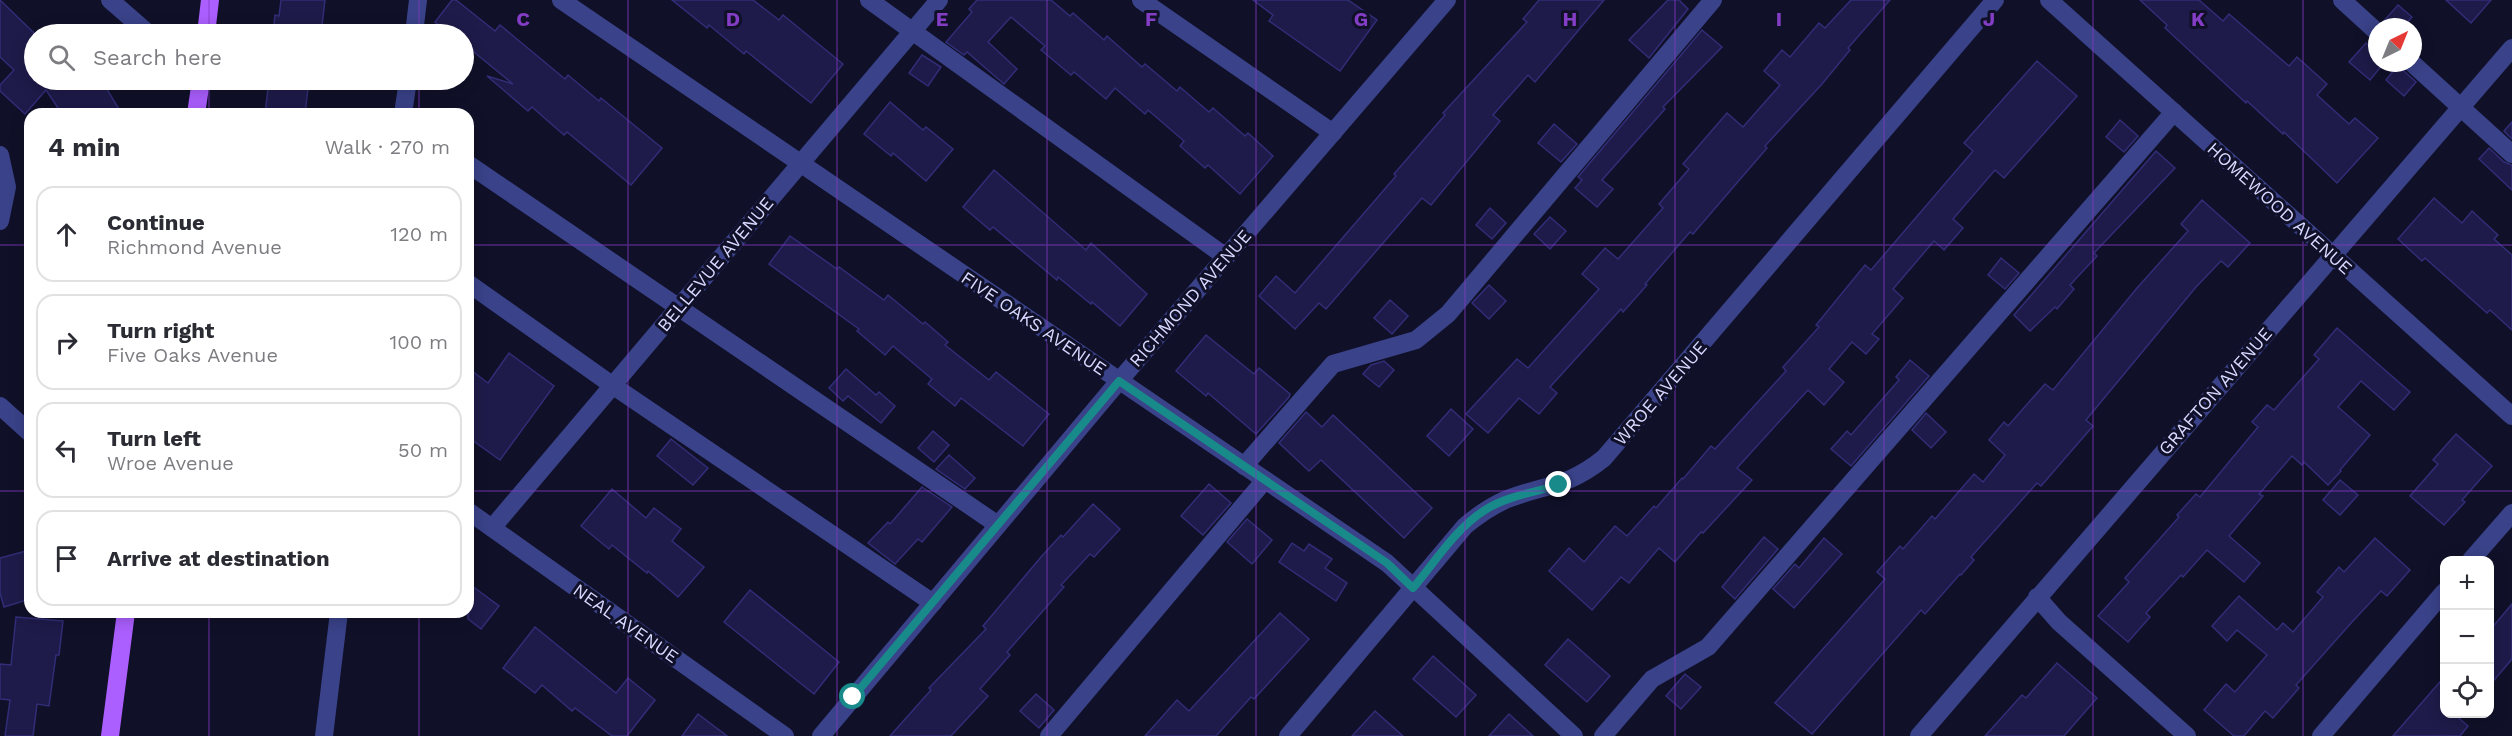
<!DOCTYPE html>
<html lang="en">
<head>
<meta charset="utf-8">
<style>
  :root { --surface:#fff; --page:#f2f2f3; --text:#2b2b33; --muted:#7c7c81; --line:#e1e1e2 }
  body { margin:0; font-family:"Work Sans",sans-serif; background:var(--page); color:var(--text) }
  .controls { position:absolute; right:18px; bottom:18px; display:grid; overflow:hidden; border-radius:12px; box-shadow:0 3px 15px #0003 }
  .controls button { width:54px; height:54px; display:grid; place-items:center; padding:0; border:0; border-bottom:2px solid var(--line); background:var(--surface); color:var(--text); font:30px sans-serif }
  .compass { position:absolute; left:2368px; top:18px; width:54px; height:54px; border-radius:50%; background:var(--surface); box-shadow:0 3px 15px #0003; rotate:43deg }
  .stop { position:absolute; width:18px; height:18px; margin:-14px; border:4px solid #198a8a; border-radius:50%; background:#fff }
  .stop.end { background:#198a8a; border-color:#fff; box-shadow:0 2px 6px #0008 }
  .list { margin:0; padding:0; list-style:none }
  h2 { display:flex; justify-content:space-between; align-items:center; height:78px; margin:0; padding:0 24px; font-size:26px }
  h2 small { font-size:20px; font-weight:400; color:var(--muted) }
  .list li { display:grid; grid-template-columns:39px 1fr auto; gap:18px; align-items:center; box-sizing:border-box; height:96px; margin:0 12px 12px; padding:0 12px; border:2px solid var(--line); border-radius:18px }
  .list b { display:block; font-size:22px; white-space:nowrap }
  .list p { margin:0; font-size:20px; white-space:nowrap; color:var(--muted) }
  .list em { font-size:20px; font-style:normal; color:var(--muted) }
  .icon { flex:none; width:33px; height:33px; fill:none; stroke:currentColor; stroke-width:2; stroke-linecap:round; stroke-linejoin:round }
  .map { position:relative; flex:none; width:2512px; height:736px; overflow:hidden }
  .search { position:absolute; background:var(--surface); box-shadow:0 3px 15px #0003; left:24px; top:24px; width:450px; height:66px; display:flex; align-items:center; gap:15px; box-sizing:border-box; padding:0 21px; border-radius:33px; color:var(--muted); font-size:22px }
  .panel { position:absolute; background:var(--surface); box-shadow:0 3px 15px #0003; left:24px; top:108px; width:450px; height:510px; border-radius:18px }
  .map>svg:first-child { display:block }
  .building { fill:#1e1b4a; stroke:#312d77; stroke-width:1.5 }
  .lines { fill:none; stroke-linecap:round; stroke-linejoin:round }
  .minor { stroke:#3a4289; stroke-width:18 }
  .major { stroke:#ac5fff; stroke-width:18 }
  .route { stroke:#198a8a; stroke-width:8 }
  .grid { fill:none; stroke:#843dc5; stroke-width:1.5; stroke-opacity:0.55 }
  .labels { text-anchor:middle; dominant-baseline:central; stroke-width:6; stroke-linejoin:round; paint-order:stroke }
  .street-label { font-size:18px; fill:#d8d9ff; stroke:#101029 }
  .grid-label { font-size:20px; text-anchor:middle; font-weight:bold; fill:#843dc5; stroke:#101029; stroke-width:6; stroke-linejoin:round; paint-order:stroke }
</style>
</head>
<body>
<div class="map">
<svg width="2512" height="736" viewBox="0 0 2512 736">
  <rect width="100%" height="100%" fill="#101029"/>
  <g class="building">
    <path d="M0,0L34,33V80H89L94,87L102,81L122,114H62L46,90L25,114L0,91V85L14,70L0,57Z"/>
    <path d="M281,0H325L321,34H273L275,15L279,16Z"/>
    <path d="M452,0H456L495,31L500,25L565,79L568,75L599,101L601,98L662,148L631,185L567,132L564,135L532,107L528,111L487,76L513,84L464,44V34H451L435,22Z"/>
    <path d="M672,0H753L779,20L783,15L843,64L811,103L746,51L744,54L709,25L707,28Z"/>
    <path d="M977,0H1051L1070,16L1073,13L1104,40L1107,36L1142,67L1145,64L1177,91L1180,87L1209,112L1213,108L1245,136L1248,133L1273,156L1240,194L1208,165L1205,168L1180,146L1184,141L1148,110L1145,114L1115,88L1106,99L1074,72L1071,75L1041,50L1045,46L1011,17L988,42L1017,69L1004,84L967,52L964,55L946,42L972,12L969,9Z"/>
    <path d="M1253,0H1348L1377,20L1340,71L1269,21L1273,15Z"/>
    <path d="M1539,0H1604L1535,82L1528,75L1493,115L1500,121L1431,205L1422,198L1326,309L1319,303L1295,329L1259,296L1276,276L1295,293L1396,176L1394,174L1445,115L1443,113L1527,22L1523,19Z"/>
    <path d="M1668,0H1679L1688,9L1649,58L1629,40Z"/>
    <path d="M1851,0H1890L1848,48L1850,50L1822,84L1765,146L1767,148L1717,206L1693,234L1690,232L1645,284L1647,285L1623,312L1621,309L1550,387L1557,393L1539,414L1519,398L1488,433L1466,414L1517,359L1528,368L1599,289L1582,274L1605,248L1618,259L1663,208L1659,204L1689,169L1683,164L1727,113L1743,127L1780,85L1764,71L1782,50L1790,57L1819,23L1825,28Z"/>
    <path d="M2140,0H2199L2223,21L2229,14L2289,66L2297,57L2327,84L2317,95L2349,124L2355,118L2378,138L2337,183L2284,132L2283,134L2247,101L2246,103L2165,28L2167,25Z"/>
    <path d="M2446,0H2491L2471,23Z"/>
    <path d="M2398,5L2412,17L2403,27H2387L2383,22Z"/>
    <path d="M1702,30L1722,47L1663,107L1665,109L1602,180L1613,189L1597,207L1575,188L1582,180L1578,177Z"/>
    <path d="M2366,43L2377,52V63H2384L2370,80L2349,62Z"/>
    <path d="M922,55L941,67L928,86L909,73Z"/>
    <path d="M2037,61L2077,96L2004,178L1995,170L1953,219L1963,228L1944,250L1934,241L1893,289L1903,298L1872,334L1879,339L1866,354L1852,342L1829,369L1844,382L1824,405L1808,390L1737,468L1752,480L1703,533L1701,532L1675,562L1659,548L1629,583L1621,577L1592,610L1549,571L1569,548L1584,562L1615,526L1627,536L1654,506L1656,508L1682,478L1683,479L1711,446L1715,449L1786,371L1783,367L1819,327L1816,325L1865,265L1871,270L1973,151L1964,143Z"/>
    <path d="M2400,63L2404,71L2416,82L2404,96L2386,80Z"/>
    <path d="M269,80H309L305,114H265Z"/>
    <path d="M890,102L923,130L926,127L953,149L926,181L893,153L891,156L864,134Z"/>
    <path d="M2120,120L2138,136L2124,152L2106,137Z"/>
    <path d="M2512,122V139L2504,131Z"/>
    <path d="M1554,124L1577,144L1561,162L1538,143Z"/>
    <path d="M2489,148L2504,162L2512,165V190L2479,159Z"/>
    <path d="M2156,151L2175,168L2094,253L2097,256L2070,285L2074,289L2057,309L2055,307L2030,331L2014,315Z"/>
    <path d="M994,170L1086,250L1091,243L1147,294L1120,326L1092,302L1091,304L1058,277L1057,280L993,227L990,230L963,207Z"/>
    <path d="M2434,198L2462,223L2472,211L2498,235L2494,239L2512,255V330L2490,310L2487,313L2425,258L2422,261L2398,239Z"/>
    <path d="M2202,200L2250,243L2228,267L2221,261L2196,287L2086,420L2093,426L2041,486L2037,483L1971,557L1974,560L1961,575L1960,574L1925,614L1921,610L1812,734L1775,703L1885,579L1877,572L1900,546L1903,549L1932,516L1935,519L1974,474L1983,482L2005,455L1989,440L2004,422L2008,426L2045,384L2053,390L2137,288L2188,231L2181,224Z"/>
    <path d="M1490,208L1506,223L1492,239L1476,225Z"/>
    <path d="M1550,217L1566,231L1550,249L1534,234Z"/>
    <path d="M790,236L837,269L839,267L884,300L888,295L923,324L925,322L948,342L945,345L989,380L996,372L1049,414L1023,446L961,398L955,406L928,384L932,379L893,346L885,355L857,331L859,329L769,264Z"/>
    <path d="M2001,258L2019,273L2005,289L1988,275Z"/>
    <path d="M1489,285L1506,301L1489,319L1472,303Z"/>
    <path d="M1390,300L1408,316L1392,334L1374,318Z"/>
    <path d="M2337,328L2410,392L2394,410L2361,381L2338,407L2370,435L2340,470L2341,471L2328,485L2304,462L2302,465L2292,456L2259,494L2263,496L2229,536L2260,563L2244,582L2207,550L2183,577L2181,575L2146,613L2150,617L2128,642L2098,616L2129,582L2125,578L2179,517L2177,515L2196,494L2200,497L2258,427L2252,422L2267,405L2274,410L2319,359L2314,355Z"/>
    <path d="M1206,335L1254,374L1259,368L1290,394L1289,397L1256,434L1208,393L1206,396L1176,371Z"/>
    <path d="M509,353L554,386L500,460L468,437V368L488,383Z"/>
    <path d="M1910,360L1929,376L1851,466L1831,449L1847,431L1851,435L1899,380L1896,377Z"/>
    <path d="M1384,361L1394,370L1379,387L1363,374L1371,365Z"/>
    <path d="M846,369L876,395L879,392L895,406L881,423L848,396L843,401L829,388Z"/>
    <path d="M1451,409L1473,429L1449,456L1427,436Z"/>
    <path d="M1306,412L1322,427L1333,415L1432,508L1404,538L1321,460L1309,471L1279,443Z"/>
    <path d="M1926,413L1946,432L1931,448L1912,430Z"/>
    <path d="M933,431L949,445L934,462L918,448Z"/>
    <path d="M2456,434L2492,466L2462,500L2465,502L2444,525L2410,496L2438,464L2433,460Z"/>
    <path d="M671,439L708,468L693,485L657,456Z"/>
    <path d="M949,455L975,478L965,489L936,469Z"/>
    <path d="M2340,480L2358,495L2340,515L2323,500Z"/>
    <path d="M1209,484L1231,503L1203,535L1181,516Z"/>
    <path d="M922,487L952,507L922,542L918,539L895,564L868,543L888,522L890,524Z"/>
    <path d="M612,489L646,518L654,508L681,529L672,541L704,567L678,597L648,571L647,573L612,545L609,549L581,526Z"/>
    <path d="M1093,504L1120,529L1094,557L1090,554L1061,585L1064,587L1007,652L1010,655L980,689L988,696L951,736H890L931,690L929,688L986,629L983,626L1041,557L1061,535L1063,537Z"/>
    <path d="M1247,519L1272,540L1252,564L1227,542Z"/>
    <path d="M1764,537L1778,549L1735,599L1722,587Z"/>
    <path d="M1824,538L1842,554L1794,608L1773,589L1795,564L1799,568Z"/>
    <path d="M2375,538L2410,570L2387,596L2381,591L2352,622L2296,685L2299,688L2273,718L2265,711L2244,736H2234L2204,710L2226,684L2235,692L2267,655L2237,630L2227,641L2212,626L2239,596L2277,630L2283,623L2293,632L2323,597L2317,592L2339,567L2344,572Z"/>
    <path d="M1292,543L1304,551L1309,544L1332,559L1325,568L1347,583L1336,601L1279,562Z"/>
    <path d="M30,550V599L4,607L0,593V558Z"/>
    <path d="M468,583L499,606L481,629L468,619Z"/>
    <path d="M750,590L839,662L814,694L724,622Z"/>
    <path d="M2512,604V659L2490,685V630Z"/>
    <path d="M1280,613L1309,639L1254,699L1251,697L1216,736H1145L1177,700L1189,711Z"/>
    <path d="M16,617L63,621L59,655H56L49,706L37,704L33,736H5L10,700L0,699V664L11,665Z"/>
    <path d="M535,627L616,693L628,678L655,700L627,736H612L575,708L572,711L542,685L535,693L503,668Z"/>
    <path d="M1568,639L1610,676L1587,702L1545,665Z"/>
    <path d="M1433,656L1476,695L1456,717L1413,679Z"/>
    <path d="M2057,663L2097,698L2064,736H1985L2022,695L2026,698Z"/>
    <path d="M1685,674L1701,687L1681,709L1666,696Z"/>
    <path d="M2445,676V714H2454L2468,726L2460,736H2393Z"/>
    <path d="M1036,694L1054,710L1039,728L1020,711Z"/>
    <path d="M1375,711L1403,736H1352Z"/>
    <path d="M698,714L727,736H682Z"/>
    <path d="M1509,714L1533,736H1489Z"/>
  </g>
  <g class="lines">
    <g class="minor">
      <path d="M110,0L149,34"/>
      <path d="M561,0L1387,563L1574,736"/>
      <path d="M869,0L1226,257"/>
      <path d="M1141,0L1333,133"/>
      <path d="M2049,0L2512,416"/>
      <path d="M2342,0L2377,32"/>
      <path d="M414,34L418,0"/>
      <path d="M2412,63L2512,154"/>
      <path d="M403,114L408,80"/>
      <path d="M0,155L7,187L0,221"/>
      <path d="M468,164L998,525"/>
      <path d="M468,283L612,385L933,603"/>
      <path d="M0,406L30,433"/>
      <path d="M1244,466L1333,364L1416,340L1448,314L1713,0"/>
      <path d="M468,511L785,736"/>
      <path d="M492,528L939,0"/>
      <path d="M2471,560L2512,513"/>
      <path d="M2037,597L2059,622L2187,736"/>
      <path d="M324,736L339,612"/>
      <path d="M821,736L1119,381L1447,0"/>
      <path d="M1049,736L1265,480"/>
      <path d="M1288,736L1465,526C1478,515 1490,507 1505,500C1545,484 1567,488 1604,458L1995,0"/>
      <path d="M1603,736L1652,679L1708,647L2174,112"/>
      <path d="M1919,736L2512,48"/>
      <path d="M2321,736L2444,592"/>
    </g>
    <g class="major">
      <path d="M206,34L210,0"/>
      <path d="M196,114L201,80"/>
      <path d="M110,736L126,612"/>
    </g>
  </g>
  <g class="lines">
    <path class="route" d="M853,697L1119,381L1387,563L1413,588C1435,562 1456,528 1485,510C1507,496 1535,492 1559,485"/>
  </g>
  <path class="grid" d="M209,0V34M419,0V34M628,0V736M837,0V736M1047,0V736M1256,0V736M1465,0V736M1675,0V736M1884,0V736M2093,0V736M2303,0V736M209,80V114M419,80V114M0,245H30M468,245H2512M0,491H30M468,491H2512M209,612V736M419,612V736"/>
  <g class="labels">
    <g class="street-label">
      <text transform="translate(2280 208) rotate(42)">HOMEWOOD AVENUE</text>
      <text transform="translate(715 264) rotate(-50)">BELLEVUE AVENUE</text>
      <text transform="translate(1190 298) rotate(-49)">RICHMOND AVENUE</text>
      <text transform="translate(1034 323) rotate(34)">FIVE OAKS AVENUE</text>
      <text transform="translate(2215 391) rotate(-49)">GRAFTON AVENUE</text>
      <text transform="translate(1660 393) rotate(-49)">WROE AVENUE</text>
      <text transform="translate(626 623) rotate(35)">NEAL AVENUE</text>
    </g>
  </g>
  <g class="grid-label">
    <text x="523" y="26">C</text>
    <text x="733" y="26">D</text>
    <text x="942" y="26">E</text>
    <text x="1151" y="26">F</text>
    <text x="1361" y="26">G</text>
    <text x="1570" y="26">H</text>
    <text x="1779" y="26">I</text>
    <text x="1989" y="26">J</text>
    <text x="2198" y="26">K</text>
  </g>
</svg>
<div class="controls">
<button>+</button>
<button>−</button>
<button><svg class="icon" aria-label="locate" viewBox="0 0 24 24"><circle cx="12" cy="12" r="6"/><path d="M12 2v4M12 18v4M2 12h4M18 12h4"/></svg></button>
</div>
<svg class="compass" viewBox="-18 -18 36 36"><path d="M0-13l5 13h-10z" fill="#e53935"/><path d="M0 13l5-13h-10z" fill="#7c7c81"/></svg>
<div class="stop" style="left:853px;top:697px"></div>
<div class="stop end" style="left:1559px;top:485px"></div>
<div class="search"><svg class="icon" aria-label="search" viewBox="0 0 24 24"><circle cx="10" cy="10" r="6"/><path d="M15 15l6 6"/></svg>Search here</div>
<section class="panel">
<h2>4 min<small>Walk · 270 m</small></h2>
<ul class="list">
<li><svg class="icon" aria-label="ahead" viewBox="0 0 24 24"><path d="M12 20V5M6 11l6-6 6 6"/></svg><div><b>Continue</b><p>Richmond Avenue</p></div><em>120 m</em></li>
<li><svg class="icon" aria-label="right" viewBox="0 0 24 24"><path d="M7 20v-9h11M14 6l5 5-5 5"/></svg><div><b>Turn right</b><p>Five Oaks Avenue</p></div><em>100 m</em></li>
<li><svg class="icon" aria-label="left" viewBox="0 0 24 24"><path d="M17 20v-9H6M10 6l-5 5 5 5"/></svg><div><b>Turn left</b><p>Wroe Avenue</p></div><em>50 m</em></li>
<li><svg class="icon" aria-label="arrive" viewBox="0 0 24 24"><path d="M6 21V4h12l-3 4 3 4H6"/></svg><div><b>Arrive at destination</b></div></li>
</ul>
</section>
</div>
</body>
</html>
